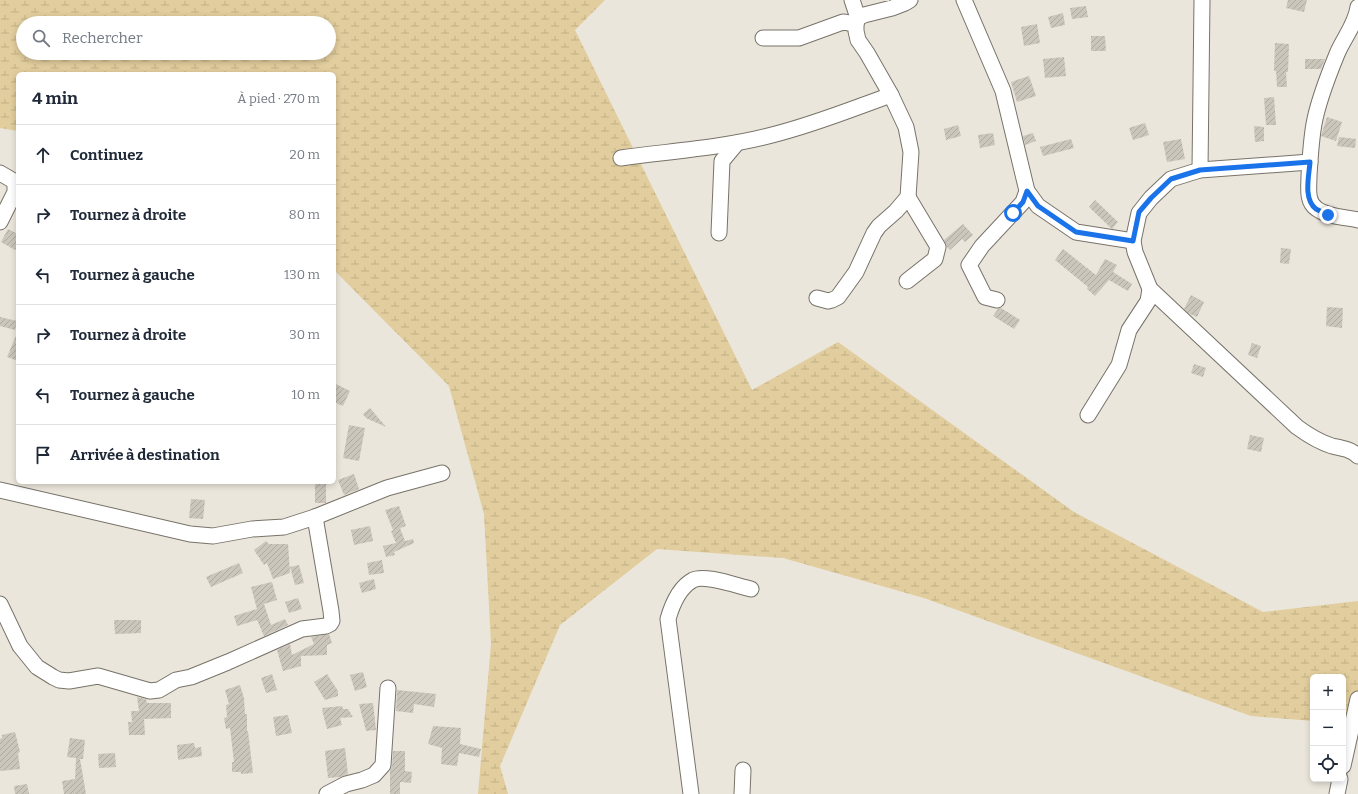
<!DOCTYPE html>
<html lang="fr">
<head>
<meta charset="utf-8">
<style>
  :root { --surface:#fff; --page:#f6f6f7; --text:#1f2937; --muted:#747a83; --line:#e0e1e3 }
  body { margin:0; font-family:Bitter,serif; background:var(--page); color:var(--text) }
  .controls { position:absolute; right:12px; bottom:12px; display:grid; overflow:hidden; border-radius:6px; box-shadow:0 2px 6px #0003 }
  .controls button { width:36px; height:36px; display:grid; place-items:center; padding:0; border:0; border-bottom:1px solid var(--line); background:var(--surface); color:var(--text); font:20px sans-serif }
  .stop { position:absolute; width:12px; height:12px; margin:-9px; border:3px solid #1a73e8; border-radius:50%; background:#fff }
  .stop.end { background:#1a73e8; border-color:#fff; box-shadow:0 1px 4px #0008 }
  .list { margin:0; padding:0; list-style:none }
  h2 { display:flex; justify-content:space-between; align-items:center; height:52px; margin:0; padding:0 16px; font-size:17px }
  h2 small { font-size:13px; font-weight:400; color:var(--muted) }
  .list li { display:grid; grid-template-columns:26px 1fr auto; gap:12px; align-items:center; box-sizing:border-box; height:60px; padding:0 16px; border-top:1px solid var(--line) }
  .list b { display:block; font-size:15px; white-space:nowrap }
  .list em { font-size:13px; font-style:normal; color:var(--muted) }
  .icon { flex:none; width:22px; height:22px; fill:none; stroke:currentColor; stroke-width:2; stroke-linecap:round; stroke-linejoin:round }
  .map { position:relative; flex:none; width:1358px; height:794px; overflow:hidden }
  .search { position:absolute; background:var(--surface); box-shadow:0 2px 6px #0003; left:16px; top:16px; width:320px; height:44px; display:flex; align-items:center; gap:10px; box-sizing:border-box; padding:0 14px; border-radius:22px; color:var(--muted); font-size:15px }
  .panel { position:absolute; background:var(--surface); box-shadow:0 2px 6px #0003; left:16px; top:72px; width:320px; height:412px; border-radius:6px }
  .map>svg:first-child { display:block }
  .wetland { fill:url(#wetland-marsh); fill-rule:evenodd }
  .building { fill:url(#building-hatch) }
  .lines { fill:none; stroke-linecap:round; stroke-linejoin:round }
  .minor-casing { stroke:#787369; stroke-width:17 }
  .minor { stroke:#fff; stroke-width:15 }
  .route { stroke:#1a73e8; stroke-width:5 }
</style>
</head>
<body>
<div class="map">
<svg width="1358" height="794" viewBox="0 0 1358 794">
  <defs>
    <pattern id="wetland-marsh" width="20" height="14" patternUnits="userSpaceOnUse"><rect width="20" height="14" fill="#e1cd9d"/><path d="M1 5h8M5 5V1M11 12h8M15 12V8" fill="none" stroke="#c1af86"/></pattern>
    <pattern id="building-hatch" width="6" height="6" patternUnits="userSpaceOnUse"><rect width="6" height="6" fill="#cbc6bb"/><path d="M-1 1l2-2M0 6l6-6M5 7l2-2" fill="none" stroke="#aeaaa0"/></pattern>
  </defs>
  <rect width="100%" height="100%" fill="#ebe6db"/>
  <path class="wetland" d="M0,0H605L575,30L752,390L838,342L1074,512L1263,612L1358,601V725L1343,724V677H1313V721L1251,716L924,598L783,558L657,549L560,625L500,766L508,794H478L491,644L484,514L449,386L334,270V74H18V131L0,128ZM23,23H329V53H23Z"/>
  <g class="building">
    <path d="M1288,0H1307L1304,12L1286,8Z"/>
    <path d="M1086,6L1088,17L1072,19L1070,8Z"/>
    <path d="M1063,13L1065,25L1051,28L1048,17Z"/>
    <path d="M1037,24L1040,43L1024,46L1021,27Z"/>
    <path d="M1091,36H1105L1106,51H1091Z"/>
    <path d="M1275,43L1289,44L1288,72H1286L1287,87H1277L1276,71H1274Z"/>
    <path d="M1064,57L1066,76L1045,78L1043,59Z"/>
    <path d="M1305,59H1325L1321,69H1305Z"/>
    <path d="M1029,76L1036,96L1017,102L1011,82Z"/>
    <path d="M1274,97L1276,125H1266L1264,98Z"/>
    <path d="M1327,117L1342,122L1336,141L1321,136Z"/>
    <path d="M1145,123L1149,135L1133,140L1129,128Z"/>
    <path d="M958,125L961,136L946,140L944,129Z"/>
    <path d="M1254,126L1264,127V141L1255,142Z"/>
    <path d="M993,133L995,145L980,148L978,135Z"/>
    <path d="M1033,133L1036,141L1025,145L1023,136Z"/>
    <path d="M1339,137L1356,139L1355,148L1337,146Z"/>
    <path d="M1071,139L1074,148L1043,156L1040,147Z"/>
    <path d="M1181,139L1185,159L1167,162L1163,142Z"/>
    <path d="M1095,200L1118,222L1112,229L1089,207Z"/>
    <path d="M963,224L973,235L965,242L962,239L950,250L947,247L944,240Z"/>
    <path d="M8,229L18,234V245L15,250L1,242Z"/>
    <path d="M1281,248L1291,249L1289,264L1280,263Z"/>
    <path d="M1063,249L1096,275L1105,259L1117,265L1113,272L1132,284L1128,291L1109,280L1095,296L1087,289L1088,287L1055,260Z"/>
    <path d="M1191,295L1204,302L1197,317L1188,313L1184,309Z"/>
    <path d="M1327,307L1343,308L1342,328L1326,326Z"/>
    <path d="M1001,308L1020,320L1014,329L993,316L998,309Z"/>
    <path d="M0,317L17,321L15,330L0,326Z"/>
    <path d="M18,331V361L7,357Z"/>
    <path d="M1252,343L1261,346L1257,358L1248,355Z"/>
    <path d="M1194,364L1206,368L1203,377L1191,373Z"/>
    <path d="M334,383L350,391L343,406L334,402Z"/>
    <path d="M370,408L386,427L366,418L363,414Z"/>
    <path d="M349,425L365,428L359,461L343,458Z"/>
    <path d="M1250,435L1264,438L1261,452L1247,449Z"/>
    <path d="M354,474L359,489L344,495L338,480Z"/>
    <rect x="315" y="484" width="11" height="19"/>
    <path d="M191,499L205,500L203,519L189,518Z"/>
    <path d="M399,506L406,526L400,528L405,541L413,539L414,543L394,552L395,555L386,557L383,546L396,543L391,531L399,528L393,530L385,510Z"/>
    <path d="M370,526L373,541L354,545L351,530Z"/>
    <path d="M266,541L269,544H288L290,573L273,579L267,563L264,565L254,550Z"/>
    <path d="M382,560L384,573L369,575L367,563Z"/>
    <path d="M239,563L243,573L211,587L206,577Z"/>
    <path d="M299,565L304,583L295,585L290,567Z"/>
    <path d="M374,579L376,589L362,593L359,583Z"/>
    <path d="M272,582L277,600L264,604L271,625L285,619L288,625L264,636L257,620L237,626L234,616L257,609L251,587Z"/>
    <path d="M298,598L302,609L289,613L285,602Z"/>
    <path d="M114,620H141V633L115,634Z"/>
    <path d="M329,634L332,643L327,645V655L301,656V666L283,671L277,650L290,644L292,655L314,644L311,637Z"/>
    <path d="M363,672L367,687L355,691L350,675Z"/>
    <path d="M272,674L277,690L266,693L261,678Z"/>
    <path d="M327,674L338,691V696L325,700L314,682Z"/>
    <path d="M240,685L244,698L245,714H247V731H248L253,773L241,774V772H232V762H234L230,728L226,729L224,718L227,717L226,705L229,704L225,690Z"/>
    <path d="M397,690L436,694L434,707L414,704L413,713L396,711Z"/>
    <path d="M137,697L146,699L147,703H171V718L144,719L145,735H129L128,722H132L131,711H139Z"/>
    <path d="M373,703L376,730L366,731L359,704Z"/>
    <path d="M342,706L343,709H348L353,717L340,718L342,725L327,729L322,710H323L322,708Z"/>
    <path d="M288,715L292,733L276,736L273,717Z"/>
    <path d="M433,726L461,728L460,744L481,749L479,757L459,753L457,766L441,764L442,748L428,744Z"/>
    <path d="M15,732L20,752L18,753L20,769L0,771V739L2,738V735Z"/>
    <path d="M70,738L85,740L83,759H80L86,794H64L62,781L75,779L76,758L67,757Z"/>
    <path d="M194,743L195,748L201,747L202,756L178,760L177,745Z"/>
    <path d="M345,748L348,774L340,777L328,778L325,751Z"/>
    <path d="M393,751H405V771L412,772L411,783L400,782V794H390V770L392,766Z"/>
    <path d="M115,753L116,767L99,768L98,754Z"/>
    <path d="M27,784L29,794H15L14,786Z"/>
  </g>
  <g class="lines">
    <g class="minor-casing">
      <g id="minor">
        <path d="M852,0L858,18"/>
        <path d="M964,0L1003,91L1027,191L1038,206L1076,232L1133,241"/>
        <path d="M1358,7C1356,24 1343,39 1337,54C1328,76 1318,101 1314,124C1311,141 1310,159 1309,176C1309,187 1306,202 1317,209C1328,217 1345,217 1358,220"/>
        <path d="M763,38H799L843,22L856,24"/>
        <path d="M621,158C671,151 723,148 772,135C813,125 852,109 891,95"/>
        <path d="M1310,162L1200,170L1171,179L1151,198L1139,213L1133,241L1135,252L1150,289L1297,427C1308,435 1319,442 1332,446C1342,448 1350,449 1358,456"/>
        <path d="M1200,170L1202,0"/>
        <path d="M0,173L12,180L15,184V192L0,222"/>
        <path d="M719,233L722,161L737,143"/>
        <path d="M907,281L935,259L938,247L908,197"/>
        <path d="M817,298L828,301L832,300L838,297L856,272L874,233L879,226L896,211L908,197L911,152L906,127L891,95L867,53L858,40L856,31V24L858,18L864,15L892,8L905,3L910,0"/>
        <path d="M997,300L985,297L969,265L982,246L1023,202L1027,191"/>
        <path d="M1088,415L1119,365L1129,330L1148,301L1150,289"/>
        <path d="M0,490L190,534L213,536L252,529L284,527L315,517L387,488L442,473"/>
        <path d="M0,604L20,646L37,667L53,677L59,680L69,681L98,676L150,691L159,690L176,680L191,677L228,662L302,629L326,626L330,624L332,621L331,611L315,517"/>
        <path d="M1343,766L1358,699"/>
        <path d="M327,794L346,784L362,780L374,775L383,765L388,688"/>
        <path d="M691,794L668,619C672,605 680,587 693,580C705,574 737,586 751,589"/>
        <path d="M742,794L743,770"/>
        <path d="M1337,794L1340,779"/>
      </g>
    </g>
    <use href="#minor" class="minor"/>
  </g>
  <g class="lines">
    <path class="route" d="M1013,213L1023,202L1027,191L1038,206L1076,232L1133,241L1139,212L1151,198L1171,179L1200,170L1310,162C1309,176 1303,199 1316,209C1320,211 1324,213 1328,215"/>
  </g>
</svg>
<div class="controls">
<button>+</button>
<button>−</button>
<button><svg class="icon" aria-label="locate" viewBox="0 0 24 24"><circle cx="12" cy="12" r="6"/><path d="M12 2v4M12 18v4M2 12h4M18 12h4"/></svg></button>
</div>
<div class="stop" style="left:1013px;top:213px"></div>
<div class="stop end" style="left:1328px;top:215px"></div>
<div class="search"><svg class="icon" aria-label="search" viewBox="0 0 24 24"><circle cx="10" cy="10" r="6"/><path d="M15 15l6 6"/></svg>Rechercher</div>
<section class="panel">
<h2>4 min<small>À pied · 270 m</small></h2>
<ul class="list">
<li><svg class="icon" aria-label="ahead" viewBox="0 0 24 24"><path d="M12 20V5M6 11l6-6 6 6"/></svg><div><b>Continuez</b></div><em>20 m</em></li>
<li><svg class="icon" aria-label="right" viewBox="0 0 24 24"><path d="M7 20v-9h11M14 6l5 5-5 5"/></svg><div><b>Tournez à droite</b></div><em>80 m</em></li>
<li><svg class="icon" aria-label="left" viewBox="0 0 24 24"><path d="M17 20v-9H6M10 6l-5 5 5 5"/></svg><div><b>Tournez à gauche</b></div><em>130 m</em></li>
<li><svg class="icon" aria-label="right" viewBox="0 0 24 24"><path d="M7 20v-9h11M14 6l5 5-5 5"/></svg><div><b>Tournez à droite</b></div><em>30 m</em></li>
<li><svg class="icon" aria-label="left" viewBox="0 0 24 24"><path d="M17 20v-9H6M10 6l-5 5 5 5"/></svg><div><b>Tournez à gauche</b></div><em>10 m</em></li>
<li><svg class="icon" aria-label="arrive" viewBox="0 0 24 24"><path d="M6 21V4h12l-3 4 3 4H6"/></svg><div><b>Arrivée à destination</b></div></li>
</ul>
</section>
</div>
</body>
</html>
